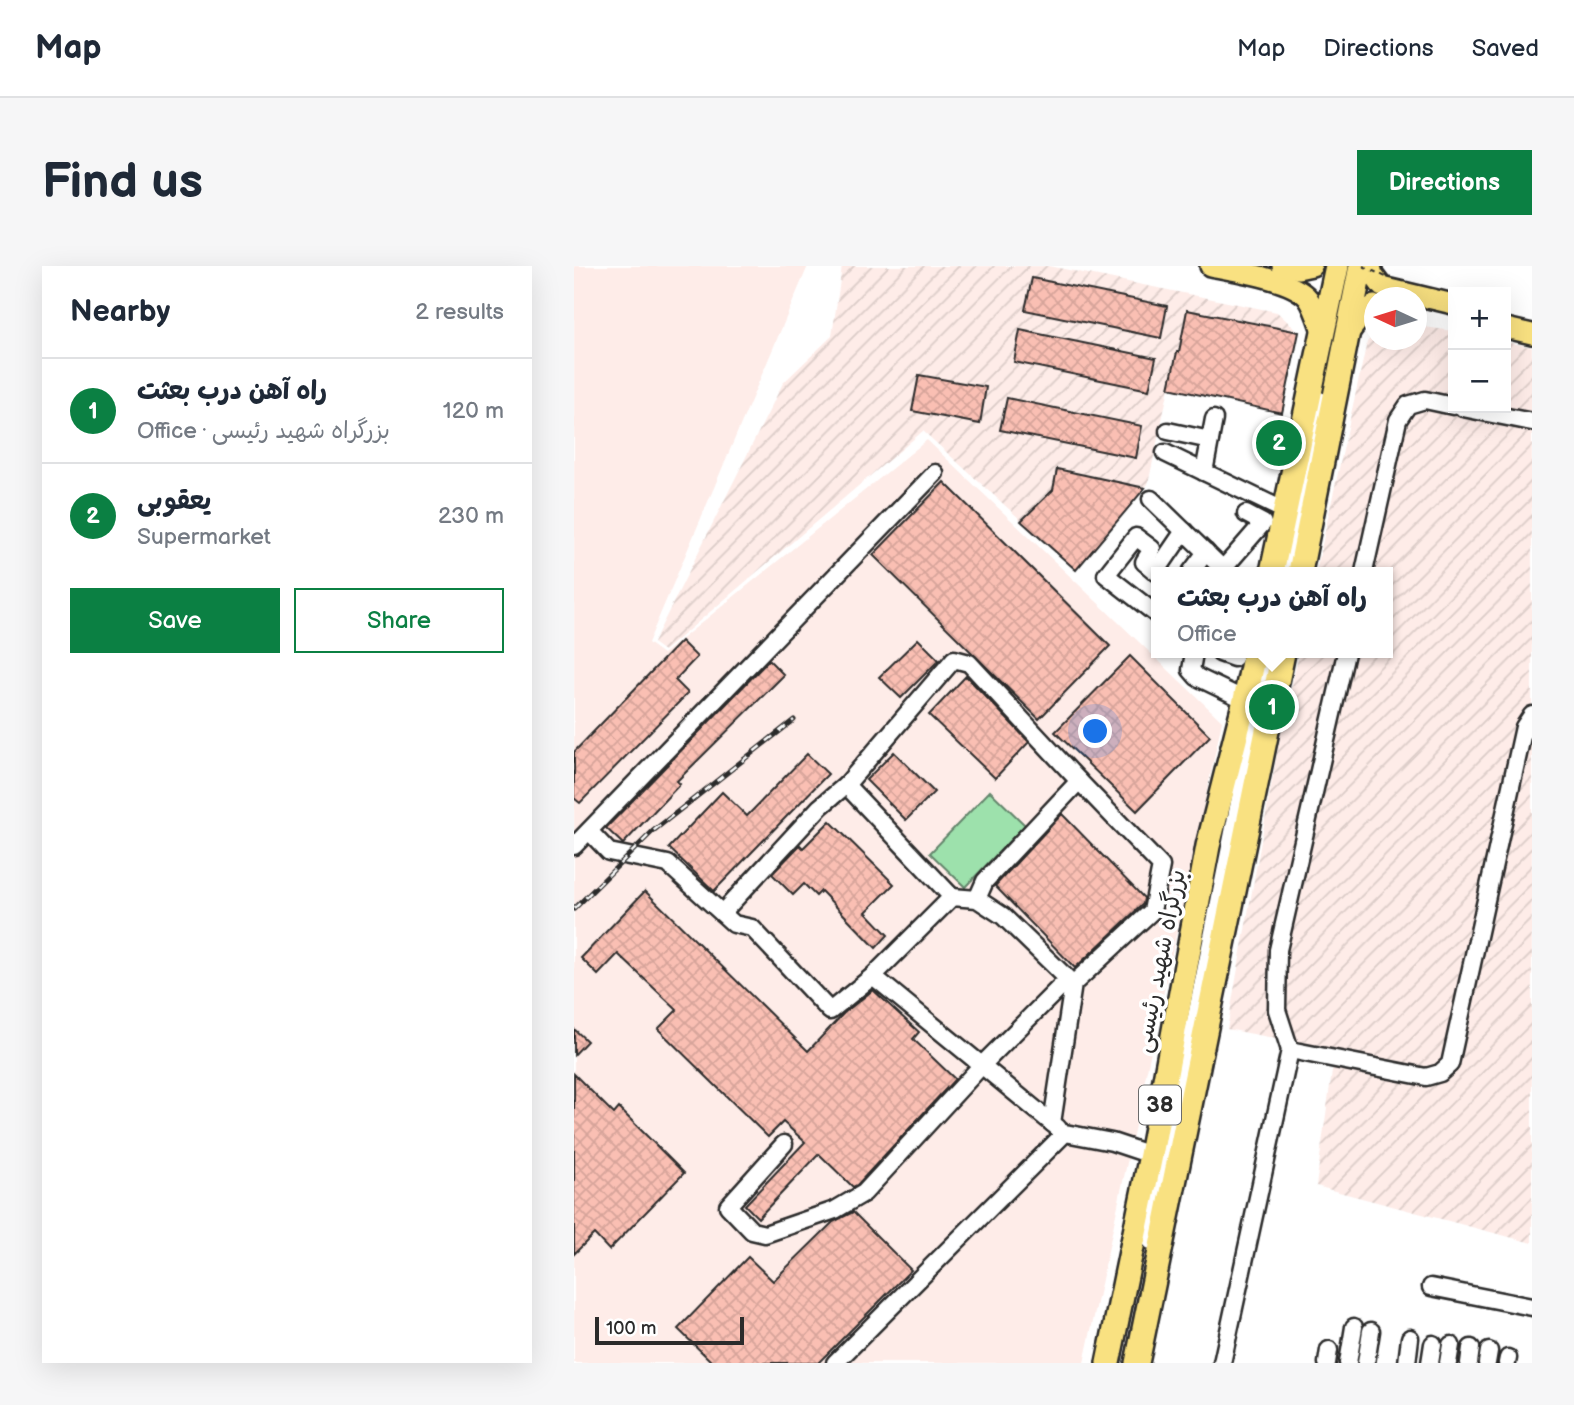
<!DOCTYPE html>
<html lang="en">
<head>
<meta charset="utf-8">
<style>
  :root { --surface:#fff; --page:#f6f6f7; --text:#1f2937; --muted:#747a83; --line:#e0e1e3; --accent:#0b8043 }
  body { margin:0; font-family:"Balsamiq Sans","Playpen Sans Arabic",sans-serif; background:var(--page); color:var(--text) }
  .controls { position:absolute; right:21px; top:21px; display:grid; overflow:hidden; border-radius:0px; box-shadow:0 7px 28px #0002 }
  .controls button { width:63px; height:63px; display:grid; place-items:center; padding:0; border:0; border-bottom:2px solid var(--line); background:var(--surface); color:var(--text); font:35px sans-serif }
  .compass { position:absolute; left:790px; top:21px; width:63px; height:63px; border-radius:50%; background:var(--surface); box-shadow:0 7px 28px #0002; rotate:274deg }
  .scale { position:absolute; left:21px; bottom:18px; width:149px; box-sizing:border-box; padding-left:7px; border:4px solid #2b2b2b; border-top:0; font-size:19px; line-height:24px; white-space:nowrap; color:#2b2b2b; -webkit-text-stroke:5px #fff; paint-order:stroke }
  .you { position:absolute; left:522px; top:466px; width:24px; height:24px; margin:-18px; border:5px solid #fff; border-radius:50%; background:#1a73e8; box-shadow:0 0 0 10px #1a73e833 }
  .badge { display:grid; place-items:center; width:46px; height:46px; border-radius:50%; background:var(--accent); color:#fff; font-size:23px; font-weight:700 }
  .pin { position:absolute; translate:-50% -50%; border:4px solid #fff; box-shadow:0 2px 7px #0006 }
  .popup { position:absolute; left:577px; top:301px; width:242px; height:91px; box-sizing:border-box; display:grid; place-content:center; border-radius:0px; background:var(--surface); filter:drop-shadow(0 2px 5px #0005); font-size:23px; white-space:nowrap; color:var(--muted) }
  .popup b { font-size:26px; color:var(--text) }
  .popup::after { content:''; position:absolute; left:50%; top:100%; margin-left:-14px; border:14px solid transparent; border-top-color:var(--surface) }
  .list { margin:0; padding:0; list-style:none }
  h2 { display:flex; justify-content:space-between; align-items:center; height:91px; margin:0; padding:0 28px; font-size:30px }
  h2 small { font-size:23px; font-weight:400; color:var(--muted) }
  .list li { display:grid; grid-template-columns:46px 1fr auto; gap:21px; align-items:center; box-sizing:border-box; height:105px; padding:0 28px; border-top:2px solid var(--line) }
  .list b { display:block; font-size:26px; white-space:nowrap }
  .list p { margin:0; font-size:23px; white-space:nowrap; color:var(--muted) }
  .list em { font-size:23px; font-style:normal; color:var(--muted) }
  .actions { display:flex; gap:14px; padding:21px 28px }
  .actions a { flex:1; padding:16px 0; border:2px solid var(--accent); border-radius:0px; text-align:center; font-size:24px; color:var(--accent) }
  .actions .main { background:var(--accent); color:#fff }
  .map { position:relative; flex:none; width:958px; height:1097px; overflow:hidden; border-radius:0px }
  header { display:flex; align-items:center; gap:42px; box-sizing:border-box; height:98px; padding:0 35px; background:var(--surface); border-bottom:2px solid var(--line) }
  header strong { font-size:33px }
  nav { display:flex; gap:38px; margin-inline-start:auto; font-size:24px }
  .intro { display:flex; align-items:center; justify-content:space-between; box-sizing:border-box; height:168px; padding:0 42px }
  h1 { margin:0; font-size:49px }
  .button { padding:18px 32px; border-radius:0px; background:var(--accent); color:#fff; font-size:24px; font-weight:700 }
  main { display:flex; gap:42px; padding:0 42px }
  aside { flex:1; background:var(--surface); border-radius:0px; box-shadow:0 7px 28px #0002 }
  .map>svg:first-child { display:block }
  .built { fill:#feece8 }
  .industrial { fill:url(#industrial-furrows) }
  .green { fill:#9de1ac; stroke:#64866c; stroke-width:2 }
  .building { fill:url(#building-cross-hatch); stroke:#2b2b2b; stroke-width:2 }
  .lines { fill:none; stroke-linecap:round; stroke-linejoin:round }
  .minor-casing { stroke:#2b2b2b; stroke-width:21 }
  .major-casing { stroke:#2b2b2b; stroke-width:24 }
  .highway-casing { stroke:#2b2b2b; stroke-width:28 }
  .minor { stroke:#fff; stroke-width:16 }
  .major { stroke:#f9e181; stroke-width:19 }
  .highway { stroke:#f9e181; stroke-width:23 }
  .rail-casing { stroke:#2b2b2b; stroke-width:5 }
  .rail { stroke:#fff; stroke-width:2.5; stroke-dasharray:8; stroke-linecap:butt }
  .path-bridge { stroke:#2b2b2b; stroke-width:2; stroke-dasharray:5 5; stroke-linecap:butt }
  .labels { text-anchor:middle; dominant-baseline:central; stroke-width:7; stroke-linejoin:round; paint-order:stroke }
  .shield { fill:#fff; stroke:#6b6b6b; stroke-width:2 }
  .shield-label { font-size:23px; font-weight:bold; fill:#2b2b2b }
  .street-label { font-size:24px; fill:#2b2b2b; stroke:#fff }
</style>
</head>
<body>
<header>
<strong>Map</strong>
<nav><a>Map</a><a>Directions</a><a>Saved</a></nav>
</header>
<div class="intro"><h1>Find us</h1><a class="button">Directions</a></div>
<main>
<aside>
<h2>Nearby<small>2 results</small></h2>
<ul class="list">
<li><span class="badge">1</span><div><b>راه آهن درب بعثت</b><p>Office · بزرگراه شهید رئیسی</p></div><em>120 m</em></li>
<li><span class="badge">2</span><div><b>یعقوبی</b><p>Supermarket</p></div><em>230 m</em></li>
</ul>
<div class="actions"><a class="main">Save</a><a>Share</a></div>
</aside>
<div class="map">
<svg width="958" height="1097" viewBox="0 0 958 1097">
  <defs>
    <pattern id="industrial-furrows" width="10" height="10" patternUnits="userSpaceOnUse" patternTransform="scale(1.75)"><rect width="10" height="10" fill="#feece8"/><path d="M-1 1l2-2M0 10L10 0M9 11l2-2" fill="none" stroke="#dacbc7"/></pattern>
    <pattern id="building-cross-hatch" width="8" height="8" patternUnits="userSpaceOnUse" patternTransform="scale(1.75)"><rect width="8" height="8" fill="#fabfb3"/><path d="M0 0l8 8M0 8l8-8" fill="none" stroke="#d6a49a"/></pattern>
  </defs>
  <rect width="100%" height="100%" fill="#fff"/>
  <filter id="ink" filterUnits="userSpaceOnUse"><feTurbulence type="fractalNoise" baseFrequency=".0143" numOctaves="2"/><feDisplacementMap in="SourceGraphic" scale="14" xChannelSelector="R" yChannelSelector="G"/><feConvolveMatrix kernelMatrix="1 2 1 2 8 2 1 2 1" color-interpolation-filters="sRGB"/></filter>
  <g filter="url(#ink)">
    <path class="built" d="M0,0H234L74,377L89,388L353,174L648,455L510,1097H0Z"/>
    <g class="industrial">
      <path d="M268,0H475L703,46L725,66L708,147L595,122L574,218L502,304L349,165L90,385L79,377L209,117L258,70Z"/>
      <path d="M843,60L879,65V142H932V76L958,81V977L742,920L761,784L653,763L706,471L725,387H814V306H742L793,76L800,68V74H842Z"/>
    </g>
    <path class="green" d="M416,525L451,559L391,621L356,587Z"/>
    <g class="building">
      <path d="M458,12L593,40L587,72L451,44Z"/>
      <path d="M613,44L725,66L708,147L595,122L603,86H605Z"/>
      <path d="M446,64L582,92L575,124L440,96Z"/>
      <path d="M345,109L412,121L406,158L338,145Z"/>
      <path d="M433,132L568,160L562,192L426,164Z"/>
      <path d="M483,203L571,222L502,304L447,255L479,224Z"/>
      <path d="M370,216L536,380L465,453L299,289Z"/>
      <path d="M344,373L365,394L327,432L305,411Z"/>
      <path d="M107,375L123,391L101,414L114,427L6,537L0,532V486Z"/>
      <path d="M556,390L636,470L563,545L481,466Z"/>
      <path d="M195,394L210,409L103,515L106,518L49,578L32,562Z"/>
      <path d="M392,410L455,476L421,512L355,449Z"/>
      <path d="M320,486L360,526L332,554L292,514Z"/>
      <path d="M233,488L254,508L140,625L95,582L148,526L173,550Z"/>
      <path d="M488,548L570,632L569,638L501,702L421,620Z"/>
      <path d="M256,555L320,618L292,646L314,669L302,682L247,625L242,630L230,618L219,629L198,608L226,579L229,582Z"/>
      <path d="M71,625L234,785L270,747L299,724L345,766L339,773L381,813L283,919L279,921L245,888L184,952L171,939L231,876L209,856L194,871L84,763L103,744L44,688L24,709L7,692Z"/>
      <path d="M0,763L13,775L0,789Z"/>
      <path d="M0,808L40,848L45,842L110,907L35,984L20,968L0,988Z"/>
      <path d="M279,946L337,1004L244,1097H139L104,1063L174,991L199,1015L259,956Z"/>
    </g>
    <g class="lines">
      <g class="minor-casing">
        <g id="minor">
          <path d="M889,142L958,156"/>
          <path d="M594,165L636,174"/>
          <path d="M591,187L711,245"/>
          <path d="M630,206L640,153"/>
          <path d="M577,233L652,306"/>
          <path d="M649,303L689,257L672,248"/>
          <path d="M617,306L632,286"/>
          <path d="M711,306L746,134"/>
          <path d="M790,306L824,154L834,139L851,134L879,140"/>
          <path d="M582,348L532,309L562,271L578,283L570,296L582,306L610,265"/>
          <path d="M620,387L617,404L623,411L671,434"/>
          <path d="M646,387L660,392"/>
          <path d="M15,565L35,586L94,598L160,658L178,662L256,745L299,710L378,631L403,633L429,650L499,718"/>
          <path d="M0,580L361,207"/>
          <path d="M378,631L272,519L380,393L395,397L505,515"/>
          <path d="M403,633L411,615L505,515L587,600L578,645L499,718L478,857"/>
          <path d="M148,647L246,541L272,519"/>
          <path d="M299,710L484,862"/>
          <path d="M716,784L852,811L866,807L876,798L950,461L958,449"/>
          <path d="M210,878L154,940L178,965L191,968L261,944L290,927L408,799L485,722L499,718"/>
          <path d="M577,975L695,387"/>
          <path d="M857,1021L958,1041"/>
          <path d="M261,1097L491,867L538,876L577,889"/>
          <path d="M648,1097L716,784L703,744L704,684L772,387"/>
          <path d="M753,1097L755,1084"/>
          <path d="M774,1097L780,1061"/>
          <path d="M792,1097L797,1065"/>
          <path d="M833,1097L836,1072"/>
          <path d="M856,1097L859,1078"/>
          <path d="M874,1097L877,1079"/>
          <path d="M895,1097L897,1082"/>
          <path d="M913,1097L915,1085"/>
          <path d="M933,1097L934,1092"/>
        </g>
      </g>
      <g class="major-casing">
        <g id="major">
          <path d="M636,0C661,5 718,13 734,32C741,42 745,57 749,68"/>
          <path d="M708,0L724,3L738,0"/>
          <path d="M797,0L799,9L808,21L879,38"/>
          <path d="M932,62L958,68"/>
          <path d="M775,67L791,46L800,39"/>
        </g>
      </g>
      <g class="highway-casing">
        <g id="highway">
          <path d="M698,306L763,0"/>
          <path d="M726,306L787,0"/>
          <path d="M534,1097L577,889L634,580L671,434L681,387"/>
          <path d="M563,1097L709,387"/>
        </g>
      </g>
      <use href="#minor" class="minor"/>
      <use href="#major" class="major"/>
      <use href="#highway" class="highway"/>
      <g class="rail-casing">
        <path id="rail" d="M0,643L79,565L220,454"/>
      </g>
      <use href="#rail" class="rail"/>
      <path class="path-bridge" d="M789,0L814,12"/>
    </g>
  </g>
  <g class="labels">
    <rect class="shield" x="565" y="819.5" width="42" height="39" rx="5"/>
    <g class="shield-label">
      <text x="586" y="839">38</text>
    </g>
    <g class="street-label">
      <text transform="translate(586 695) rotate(-79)">بزرگراه شهید رئیسی</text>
    </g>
  </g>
</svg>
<div class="controls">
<button>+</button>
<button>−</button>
</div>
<svg class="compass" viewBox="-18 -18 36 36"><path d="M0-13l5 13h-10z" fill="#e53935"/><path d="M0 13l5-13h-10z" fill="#747a83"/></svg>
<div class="scale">100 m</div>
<div class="you"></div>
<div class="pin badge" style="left:698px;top:441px">1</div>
<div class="popup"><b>راه آهن درب بعثت</b>Office</div>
<div class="pin badge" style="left:705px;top:177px">2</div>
</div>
</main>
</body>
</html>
